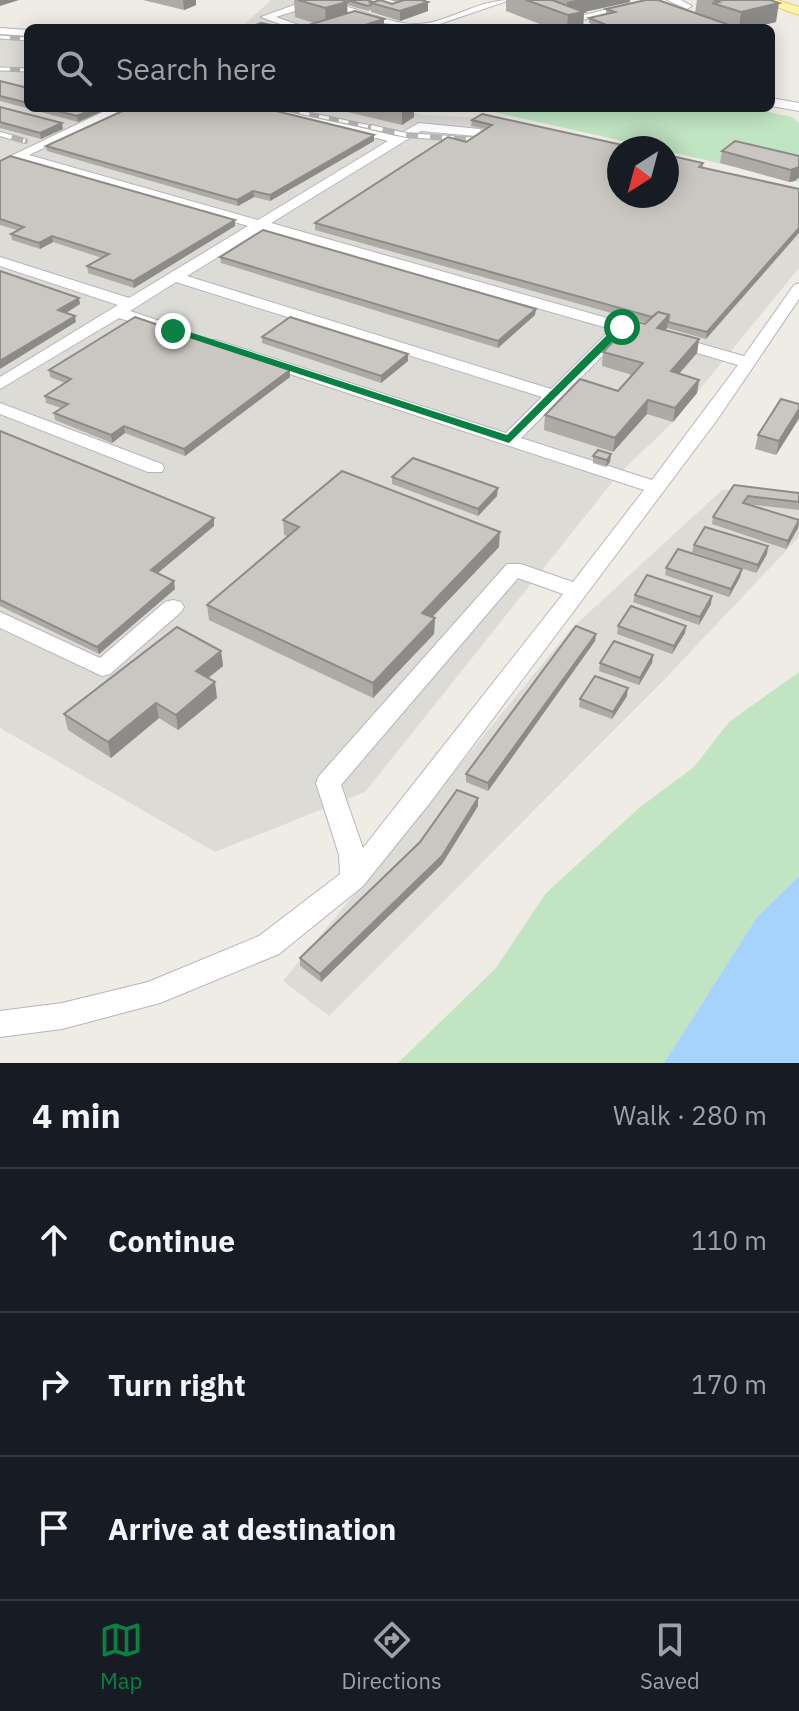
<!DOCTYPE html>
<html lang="en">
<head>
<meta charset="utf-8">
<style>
  :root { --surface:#171b24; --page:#20242c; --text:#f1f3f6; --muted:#9ea1a6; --line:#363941; --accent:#0b8043 }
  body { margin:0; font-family:"IBM Plex Sans",sans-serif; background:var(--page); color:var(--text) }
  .compass { position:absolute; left:607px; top:136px; width:72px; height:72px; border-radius:50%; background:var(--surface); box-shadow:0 4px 20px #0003; rotate:216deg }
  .stop { position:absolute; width:24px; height:24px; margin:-18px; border:6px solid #0b8043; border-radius:50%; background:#fff }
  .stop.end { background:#0b8043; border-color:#fff; box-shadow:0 2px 8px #0008 }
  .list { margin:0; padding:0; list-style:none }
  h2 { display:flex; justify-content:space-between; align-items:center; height:104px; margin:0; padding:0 32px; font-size:34px }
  h2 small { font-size:26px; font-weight:400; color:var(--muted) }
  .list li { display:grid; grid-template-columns:52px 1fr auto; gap:24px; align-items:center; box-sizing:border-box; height:144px; padding:0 32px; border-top:2px solid var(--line) }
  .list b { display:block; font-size:30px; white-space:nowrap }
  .list em { font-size:26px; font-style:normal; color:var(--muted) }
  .icon { flex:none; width:44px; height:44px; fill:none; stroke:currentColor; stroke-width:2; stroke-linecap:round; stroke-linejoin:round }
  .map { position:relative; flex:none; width:799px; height:1063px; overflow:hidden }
  .search { position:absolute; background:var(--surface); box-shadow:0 4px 20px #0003; left:24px; right:24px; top:24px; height:88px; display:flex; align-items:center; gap:20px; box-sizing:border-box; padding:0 28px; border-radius:12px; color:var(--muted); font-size:30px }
  .sheet { height:536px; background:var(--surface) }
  nav { display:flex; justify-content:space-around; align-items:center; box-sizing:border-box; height:112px; border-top:2px solid var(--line); background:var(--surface); font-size:22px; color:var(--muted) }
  nav a { display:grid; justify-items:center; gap:4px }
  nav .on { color:var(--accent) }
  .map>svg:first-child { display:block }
  .industrial { fill:#dddbd6 }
  .green { fill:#c1e5c3 }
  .water { fill:#a6d3fc }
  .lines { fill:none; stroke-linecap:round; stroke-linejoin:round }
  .minor-casing { stroke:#b4b6bb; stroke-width:2 }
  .major-casing { stroke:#edcb5e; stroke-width:2 }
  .minor { fill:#fff; fill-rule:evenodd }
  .major { fill:#fdf3ab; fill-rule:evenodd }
  .rail-far1-casing { stroke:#b3b3b4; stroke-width:5 }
  .rail-casing { stroke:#b3b3b4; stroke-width:6 }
  .rail-far1 { stroke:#fff; stroke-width:3; stroke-dasharray:10; stroke-linecap:butt }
  .rail { stroke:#fff; stroke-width:4; stroke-dasharray:12; stroke-linecap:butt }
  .wall { fill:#aeaaa6 }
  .shaded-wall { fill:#8d8b87 }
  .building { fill:#cac6c1; stroke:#8d8b87; stroke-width:2 }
  .route { fill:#0b8043 }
</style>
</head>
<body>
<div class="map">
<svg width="799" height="1063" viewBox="0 0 799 1063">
  <rect width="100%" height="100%" fill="#eeece4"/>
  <g class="industrial">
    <path d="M271,0H292L377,28H259L245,24Z"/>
    <path d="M0,27L28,29V108H392L423,115L486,118L619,148V196H667V158L799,188V268L673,422L618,475L365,792L215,852L0,728Z"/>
    <path d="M723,489L799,499V537L663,681L329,1016L283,981L571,629Z"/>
  </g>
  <g class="green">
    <path d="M476,108H748L792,117L799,123V182L667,151V148H654Z"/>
    <path d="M799,672V876L757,917L664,1063H398L496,968L546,893L639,808L694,767L729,722Z"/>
  </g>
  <path class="water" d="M799,876V1063H664L757,917Z"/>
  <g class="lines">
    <g class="minor-casing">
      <g id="minor">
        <path d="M308,0C347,0 387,26 419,24C447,23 477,0 510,0L428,28L383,23L320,3L276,17L307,28H291L261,17Z"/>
        <path d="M667,0H681L692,6L687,9Z"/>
        <path d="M632,3L635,8L565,24L560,21Z"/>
        <path d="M0,28L28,30V36L0,34Z"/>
        <path d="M771,98L799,103V111L771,106Z"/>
        <path d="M111,108H127L29,155L258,220L388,141L260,108H281L396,136L419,123L480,129L482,132L476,136L421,131L271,223L653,331V337L625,333L521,438L652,480L738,365L667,344V338L673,336L744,356L794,285L799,283V299L717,420L429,804L363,886L279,954L160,1003L62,1029L0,1037V1011L62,1003L148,982L259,936L340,874L339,855L316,783L319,776L507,564H521L573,582L644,490L204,346V340H216L506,433L542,397L176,282L130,311L163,322V328L157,330L119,318L0,389V377L118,305L0,266V257L129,298L248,226L11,156ZM262,230L611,329L551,389L187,276ZM518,578L563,594L363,848L341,785Z"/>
        <path d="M0,403L162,464L164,468L162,472H148L0,414Z"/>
        <path d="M173,600L181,602L184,607L181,612L110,674L102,676L0,628V612L100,658L165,602Z"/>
      </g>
    </g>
    <g class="major-casing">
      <path id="major" d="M758,0H777L799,7V15Z"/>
    </g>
    <use href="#minor" class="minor"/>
    <use href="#major" class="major"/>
    <g class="rail-far1-casing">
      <g id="rail-far1">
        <path d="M0,37L28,39"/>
        <path d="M0,69L28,70"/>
        <path d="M280,108L380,129"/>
      </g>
    </g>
    <g class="rail-casing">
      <g id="rail">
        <path d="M371,127L406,135L478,140"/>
        <path d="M0,134L25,141"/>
      </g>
    </g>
    <use href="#rail-far1" class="rail-far1"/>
    <use href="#rail" class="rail"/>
  </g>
  <g class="wall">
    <path d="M143,0H196V5L184,10Z"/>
    <path d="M294,0H367L373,2L392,4L397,2L390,0H421L428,2V11L400,21L371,12V10L368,11L347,5V13L384,28H308V25L314,23L295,17Z"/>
    <path d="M506,0H630V2L584,12L583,28H550L506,11Z"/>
    <path d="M697,0H770L776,22L750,28H601L589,23V18L606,14V9L695,13Z"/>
    <path d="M0,81L28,88V108H100V112L78,122L0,101Z"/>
    <path d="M0,107L63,129L41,139L0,128Z"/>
    <path d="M331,108H414V117L402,125Z"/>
    <path d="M472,120L703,163V168L799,189L706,339L667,328L666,330L699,339L697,353L679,374L699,380L697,393L673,422L647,414L613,452L544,430L545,415L618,391L632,375L602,366L603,352L647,323L315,230V223L466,142L485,129L471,126Z"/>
    <path d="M374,141L270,201L254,197L238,206L47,151L46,146Z"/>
    <path d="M722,151L799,156V177L795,181L789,182L720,163Z"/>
    <path d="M0,161L235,220V226L134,288L88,273L87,266L102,258L53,242L40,249L12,240L11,234L17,230L0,225Z"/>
    <path d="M220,257L535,315L498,348L221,263Z"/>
    <path d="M262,337L408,361L381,383L262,343Z"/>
    <path d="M49,370H290V377L185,456L125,433L112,443L55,420L54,413L61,408L46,403L45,396L65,383L50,377Z"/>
    <path d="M799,419L776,455L755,449L758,435Z"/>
    <path d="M0,431L214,526L157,573L175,589L99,654L0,606Z"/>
    <path d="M611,454L610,462L606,467L593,463V456Z"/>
    <path d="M392,477L497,496L478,516L392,484Z"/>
    <path d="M734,485L799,493V510L746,504L799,520L798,528L786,549L712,524L713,517Z"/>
    <path d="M283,520L499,547L432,617L435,618L434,634L373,698L209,620L207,605L287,536L284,535Z"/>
    <path d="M694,545L767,554L756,573L692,552Z"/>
    <path d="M666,568L742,569L740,577L729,597L665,575Z"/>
    <path d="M635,595L711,604L699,625L633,602Z"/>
    <path d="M618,626H686L685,633L672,654L617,634Z"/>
    <path d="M596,634L595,641L488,791L466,782V774Z"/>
    <path d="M221,651L223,666L208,678L217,698L178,730L159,718L111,758L68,730L64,714Z"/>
    <path d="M653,655L652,663L639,685L599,671L600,663Z"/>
    <path d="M627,696L612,719L579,707L580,699Z"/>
    <path d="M478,806L442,864L321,982L300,966V958Z"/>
  </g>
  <g class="shaded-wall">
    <path d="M0,0H19L0,6Z"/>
    <path d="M183,0H196V5L184,10Z"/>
    <path d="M576,0H630V2L584,12L583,28H567L568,15H566L567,2Z"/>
    <path d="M347,2L348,20L326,27L325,8Z"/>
    <path d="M428,2V11L400,21V11Z"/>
    <path d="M779,3L776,22L750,28H739L741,12Z"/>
    <path d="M384,19V28H356Z"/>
    <path d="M96,108H100V112L78,122L77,116Z"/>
    <path d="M402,108H414V117L402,125Z"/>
    <path d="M62,123L63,129L41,139L40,133Z"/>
    <path d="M374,135V141L270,201V195Z"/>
    <path d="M799,167V177L795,181L789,182L791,170Z"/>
    <path d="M253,191L254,197L238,206L237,200Z"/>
    <path d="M235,220V226L134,288L133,281Z"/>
    <path d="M799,228V233L706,339L707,332Z"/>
    <path d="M52,236L53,242L40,249L39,243Z"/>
    <path d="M79,298L80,304L60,317L58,310Z"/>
    <path d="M536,309L535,315L498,348V341Z"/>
    <path d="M669,315L667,328L655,341L657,328Z"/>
    <path d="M75,316L76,322L0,369V361Z"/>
    <path d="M699,339L697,353L669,385L671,371Z"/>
    <path d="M408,354V361L381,383V376Z"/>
    <path d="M290,370V377L185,456L184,449Z"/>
    <path d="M699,380L697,393L673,422L675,408Z"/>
    <path d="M648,400L647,414L613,452L615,438Z"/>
    <path d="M799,409V418L776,455L779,441Z"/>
    <path d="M124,426L125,433L112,443L111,435Z"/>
    <path d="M611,454L610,462L606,467L607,460Z"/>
    <path d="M498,488L497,496L478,516V509Z"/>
    <path d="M214,518V526L152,578L151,570Z"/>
    <path d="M799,522L798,528L786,549L788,541Z"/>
    <path d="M500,532L499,547L422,628V613Z"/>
    <path d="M768,546L767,554L756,573L758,565Z"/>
    <path d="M742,569L740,577L729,597L731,589Z"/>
    <path d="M174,581L175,589L99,654L97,647Z"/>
    <path d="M712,596L711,604L699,625L700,617Z"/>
    <path d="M435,618L434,634L373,698V683Z"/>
    <path d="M686,626L685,633L672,654L674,646Z"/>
    <path d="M596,634L595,641L488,791V783Z"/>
    <path d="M221,651L223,666L198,686L196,671Z"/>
    <path d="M653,655L652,663L639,685L640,678Z"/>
    <path d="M215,682L217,698L178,730L176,715Z"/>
    <path d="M628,688L627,696L612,719L613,712Z"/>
    <path d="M156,703L159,718L111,758L108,742Z"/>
    <path d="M478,798V806L442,864L321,982L320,974Z"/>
  </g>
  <g class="building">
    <path d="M298,0H342L347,2L325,8Z"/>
    <path d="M347,0H367L373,2L371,3V5L368,6Z"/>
    <path d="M380,0L392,4L404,0H421L428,2L400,11L371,3Z"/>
    <path d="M526,0H552L584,12L568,15Z"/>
    <path d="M646,0H658L735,27L614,28L589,18L615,12L606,9Z"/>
    <path d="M714,0H770L779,3L741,12L712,3L719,2Z"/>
    <path d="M355,11L384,19L356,28H316L308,25Z"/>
    <path d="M261,23L276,26L271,28H249Z"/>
    <path d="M0,81L28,88V103L0,96Z"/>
    <path d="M0,107L62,123L40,133L0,122Z"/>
    <path d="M46,108H96L77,116Z"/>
    <path d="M129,108H264L374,135L270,195L253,191L237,200L46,146Z"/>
    <path d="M482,114L636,148H619V196H667V155L703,163L699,167L799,189V228L707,332L668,322L669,315L658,312L652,317L315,223L448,137L466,142L492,125L472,120Z"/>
    <path d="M735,141L799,156V167L791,170L722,151Z"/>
    <path d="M10,156L235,220L133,281L87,266L109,254L52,236L39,243L11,234L24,227L0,219V161Z"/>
    <path d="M263,230L536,309L498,341L220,257Z"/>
    <path d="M0,271L79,298L58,310L75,316L0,361Z"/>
    <path d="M658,312L669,315L657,328L699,339L671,371L699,380L675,408L648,400L615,438L545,415L580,379L618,391L643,363L603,352L634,321L645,324Z"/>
    <path d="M135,317L290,370L184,449L124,426L111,435L54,413L68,404L45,396L71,379L49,370Z"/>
    <path d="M290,317L408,354L381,376L262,337Z"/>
    <path d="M781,399L799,404V409L779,441L758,435Z"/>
    <path d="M0,431L214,518L151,570L174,581L97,647L0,600Z"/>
    <path d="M598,450L611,454L607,460L593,456Z"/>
    <path d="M413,458L498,488L478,509L392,477Z"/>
    <path d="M342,471L500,532L422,613L435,618L373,683L207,605L299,527L283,520Z"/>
    <path d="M734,485L799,493V502L748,496L743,503L799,520L788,541L713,517Z"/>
    <path d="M705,527L768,546L758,565L694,545Z"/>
    <path d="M678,549L742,569L731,589L666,568Z"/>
    <path d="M647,575L712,596L700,617L635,595Z"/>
    <path d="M631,606L686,626L674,646L618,626Z"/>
    <path d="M576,626L596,634L488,783L466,774Z"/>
    <path d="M177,627L221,651L196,671L215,682L176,715L156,703L108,742L64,714Z"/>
    <path d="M614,641L653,655L640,678L600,663Z"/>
    <path d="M595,676L628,688L613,712L580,699Z"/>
    <path d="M457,790L478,798L442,856L320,974L300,958L420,842Z"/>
  </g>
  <path class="route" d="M618,324L627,327L509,443L168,331L177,328L507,435Z"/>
</svg>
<svg class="compass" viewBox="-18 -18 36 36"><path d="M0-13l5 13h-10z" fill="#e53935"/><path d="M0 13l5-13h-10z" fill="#9ea1a6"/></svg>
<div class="stop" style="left:622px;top:327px"></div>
<div class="stop end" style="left:173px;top:331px"></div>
<div class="search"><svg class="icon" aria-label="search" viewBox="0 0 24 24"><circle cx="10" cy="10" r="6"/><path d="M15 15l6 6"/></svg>Search here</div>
</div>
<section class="sheet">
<h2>4 min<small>Walk · 280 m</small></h2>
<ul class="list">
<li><svg class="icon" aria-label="ahead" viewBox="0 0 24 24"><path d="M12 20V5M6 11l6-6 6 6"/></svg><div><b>Continue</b></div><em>110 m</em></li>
<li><svg class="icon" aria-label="right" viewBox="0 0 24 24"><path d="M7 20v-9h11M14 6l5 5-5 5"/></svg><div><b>Turn right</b></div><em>170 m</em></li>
<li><svg class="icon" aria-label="arrive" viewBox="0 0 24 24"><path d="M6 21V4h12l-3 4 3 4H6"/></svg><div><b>Arrive at destination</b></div></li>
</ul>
</section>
<nav>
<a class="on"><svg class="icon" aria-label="map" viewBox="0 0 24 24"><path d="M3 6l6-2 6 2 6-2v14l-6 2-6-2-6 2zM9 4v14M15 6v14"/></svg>Map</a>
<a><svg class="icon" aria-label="directions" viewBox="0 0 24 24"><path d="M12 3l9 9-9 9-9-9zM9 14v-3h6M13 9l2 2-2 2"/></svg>Directions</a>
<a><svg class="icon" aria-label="saved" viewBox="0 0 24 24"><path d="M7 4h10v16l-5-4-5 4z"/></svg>Saved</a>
</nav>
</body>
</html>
